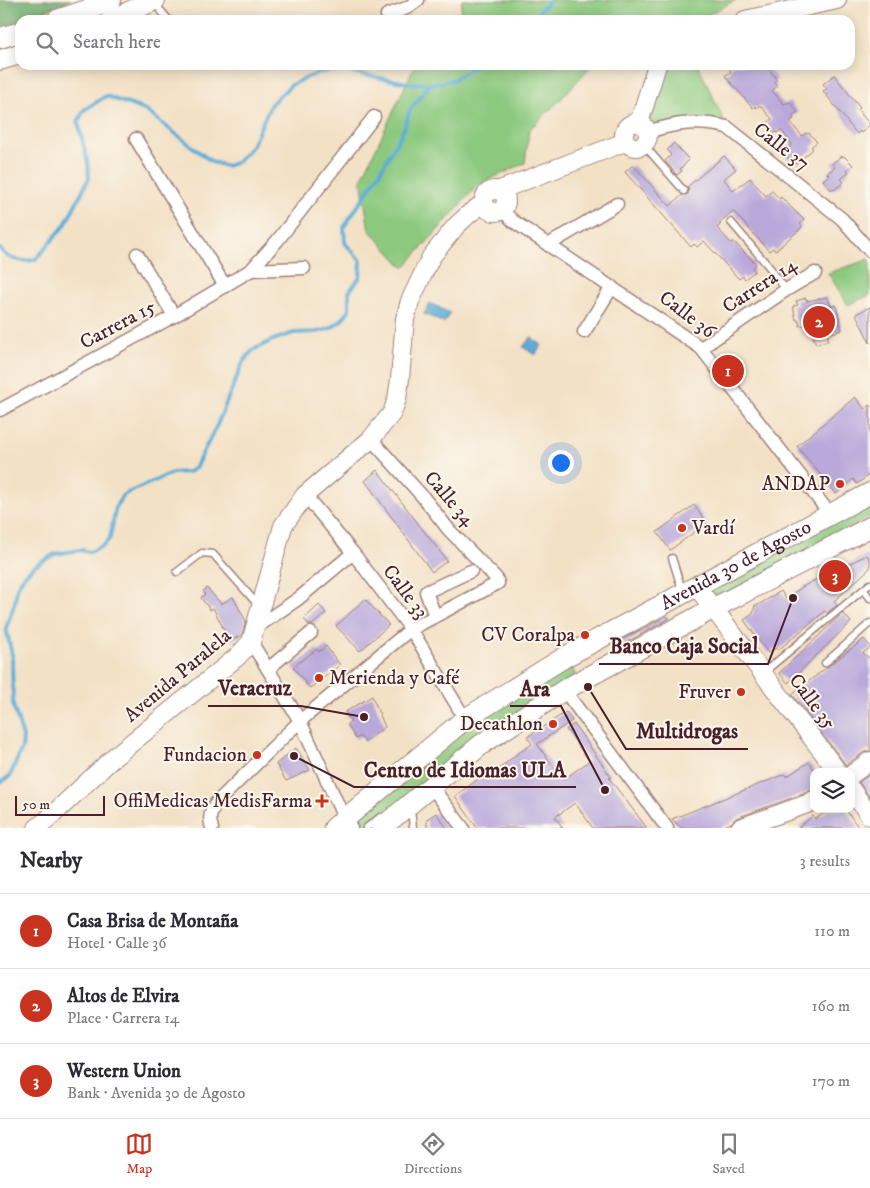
<!DOCTYPE html>
<html lang="en">
<head>
<meta charset="utf-8">
<style>
  :root { --surface:#fff; --page:#f7f7f7; --text:#2b2b33; --muted:#7c7c81; --line:#e1e1e2; --accent:#c8321e }
  body { margin:0; font-family:"IM FELL DW Pica",serif; background:var(--page); color:var(--text) }
  .controls { position:absolute; right:15px; bottom:15px; display:grid; overflow:hidden; border-radius:10px; box-shadow:0 2px 12px #0003 }
  .controls button { width:45px; height:45px; display:grid; place-items:center; padding:0; border:0; border-bottom:1px solid var(--line); background:var(--surface); color:var(--text); font:25px sans-serif }
  .scale { position:absolute; left:15px; bottom:12px; width:90px; box-sizing:border-box; padding-left:5px; border:2px solid #4a1f2b; border-top:0; font-size:14px; line-height:18px; white-space:nowrap; color:#4a1f2b; -webkit-text-stroke:4px #fbf7ec; paint-order:stroke }
  .you { position:absolute; left:560px; top:462px; width:18px; height:18px; margin:-12px; border:4px solid #fff; border-radius:50%; background:#1a73e8; box-shadow:0 0 0 8px #1a73e833 }
  .badge { display:grid; place-items:center; width:32px; height:32px; border-radius:50%; background:var(--accent); color:#fff; font-size:16px; font-weight:700 }
  .pin { position:absolute; translate:-50% -50%; border:2px solid #fff; box-shadow:0 1px 5px #0006 }
  .list { margin:0; padding:0; list-style:none }
  h2 { display:flex; justify-content:space-between; align-items:center; height:65px; margin:0; padding:0 20px; font-size:21px }
  h2 small { font-size:16px; font-weight:400; color:var(--muted) }
  .list li { display:grid; grid-template-columns:32px 1fr auto; gap:15px; align-items:center; box-sizing:border-box; height:75px; padding:0 20px; border-top:1px solid var(--line) }
  .list b { display:block; font-size:19px; white-space:nowrap }
  .list p { margin:0; font-size:16px; white-space:nowrap; color:var(--muted) }
  .list em { font-size:16px; font-style:normal; color:var(--muted) }
  .icon { flex:none; width:28px; height:28px; fill:none; stroke:currentColor; stroke-width:2; stroke-linecap:round; stroke-linejoin:round }
  .map { position:relative; flex:none; width:870px; height:828px; overflow:hidden }
  .search { position:absolute; background:var(--surface); box-shadow:0 2px 12px #0003; left:15px; right:15px; top:15px; height:55px; display:flex; align-items:center; gap:12px; box-sizing:border-box; padding:0 18px; border-radius:15px; color:var(--muted); font-size:19px }
  .sheet { height:290px; background:var(--surface) }
  nav { display:flex; justify-content:space-around; align-items:center; box-sizing:border-box; height:70px; border-top:1px solid var(--line); background:var(--surface); font-size:14px; color:var(--muted) }
  nav a { display:grid; justify-items:center; gap:2px }
  nav .on { color:var(--accent) }
  .map>svg:first-child { display:block }
  .green { fill:#8cc97f; stroke:#6b7455 }
  .forest { fill:#71ad6e; stroke:#5e664c }
  .water { fill:#5bacd6; stroke:#526680 }
  .lines { fill:none; stroke-linecap:round; stroke-linejoin:round }
  .stream { stroke:#5bacd6; stroke-width:4 }
  .building { fill:#b9a9db }
  .lane-casing { stroke:#9e8078; stroke-width:9 }
  .street-casing { stroke:#9e8078; stroke-width:15 }
  .secondary-casing { stroke:#9e8078; stroke-width:20 }
  .primary-casing { stroke:#9e8078; stroke-width:22 }
  .lane { stroke:#fff; stroke-width:6 }
  .street { stroke:#fff; stroke-width:12 }
  .secondary { stroke:#fff; stroke-width:18 }
  .primary { stroke:#fff; stroke-width:20 }
  .poi-dot { fill:#c8321e; stroke:#fbf7ec; stroke-width:2 }
  .labels { text-anchor:middle; dominant-baseline:central; stroke-width:4; stroke-linejoin:round; paint-order:stroke }
  .street-label { font-size:20px; fill:#4a1f2b; stroke:#fbf7ec }
  .poi-label { font-size:20px; fill:#4a1f2b; stroke:#fbf7ec; text-anchor:end }
  .leader { fill:none; stroke:#4a1f2b; stroke-width:2 }
  .callout-dot { fill:#4a1f2b; stroke:#fbf7ec; stroke-width:2 }
  .callout-label { font-size:21px; text-anchor:middle; font-weight:bold; fill:#4a1f2b; stroke:#fbf7ec; stroke-width:4; stroke-linejoin:round; paint-order:stroke }
</style>
</head>
<body>
<div class="map">
<svg width="870" height="828" viewBox="0 0 870 828">
  <rect width="100%" height="100%" fill="#fbf7ec"/>
  <filter id="ink" filterUnits="userSpaceOnUse"><feTurbulence type="fractalNoise" baseFrequency=".02" numOctaves="2"/><feDisplacementMap in="SourceGraphic" scale="10" xChannelSelector="R" yChannelSelector="G"/><feConvolveMatrix kernelMatrix="1 2 1 2 8 2 1 2 1" color-interpolation-filters="sRGB"/></filter>
  <filter id="wash" filterUnits="userSpaceOnUse"><feTurbulence type="fractalNoise" baseFrequency=".0096" numOctaves="4" result="noise"/><feDisplacementMap in="SourceGraphic" scale="20" xChannelSelector="R" yChannelSelector="G"/><feGaussianBlur stdDeviation="1.12" result="paint"/><feColorMatrix in="noise" values="0 0 0 0 0 0 0 0 0 0 0 0 0 0 0 0 0 1.4 0 .05"/><feComposite in="paint" operator="in"/></filter>
  <g filter="url(#wash)">
    <rect width="100%" height="100%" fill="#f3e1c6"/>
    <g class="green">
      <path d="M462,0H736L698,20H454L461,12Z"/>
      <path d="M415,65H592L560,100L529,130L525,163L478,185L404,268L369,230L361,180Z"/>
      <path d="M657,65H698L727,127L646,128Z"/>
      <path d="M870,259V295L848,305L828,273Z"/>
      <path d="M870,503V517L709,603L702,593Z"/>
      <path d="M569,664L576,675L366,828H347L469,725Z"/>
    </g>
    <path class="forest" d="M0,0H71L31,17L0,27Z"/>
    <g class="water">
      <path d="M430,303L450,313L444,323L424,314Z"/>
      <path d="M531,337L542,345L535,355L523,347Z"/>
    </g>
    <g class="lines">
      <g class="stream">
        <path d="M531,20L550,0"/>
        <path d="M0,249C7,260 24,263 36,259L65,225L89,178L88,164L78,122L84,110L106,96L145,110L212,162L227,166L237,162L252,146L271,104L291,85L317,73L339,70L408,83L430,84L453,80L476,65"/>
        <path d="M0,783L10,776L22,748L23,737L13,705L12,655L6,628L15,602L17,587L25,575L34,566L55,554L81,550L90,552L104,545L110,538L116,506L123,495L172,473L189,472L195,468L217,425L243,362L253,350L273,340L294,333L317,332L331,328L341,321L349,310V292L360,277L361,261L345,243L344,227L379,174L404,129L410,110L430,84"/>
      </g>
    </g>
    <g id="blocks">
      <g class="building">
        <path d="M734,65H765L777,79L774,82L777,86L772,91L784,104L790,102L798,112L792,116L794,118L790,122L802,136L806,133L807,134L809,133L817,142L811,147L813,149L796,164L794,162L793,164L785,154L790,149L789,147L792,144L781,130L777,133L776,132L774,133L766,124L772,119L760,105L756,108L755,106L753,108L725,76L731,71L729,69Z"/>
        <path d="M834,75L860,108L858,110L870,125L861,133L860,131L857,134L823,91L827,89L823,84Z"/>
        <path d="M674,143L689,160L680,169L682,171L677,175L665,161L671,155L667,150Z"/>
        <path d="M724,156L736,169L724,179L733,191L750,178L766,196L772,191L780,199L781,197L804,220L800,224L802,227L798,231L775,251L773,248L769,251L733,211L719,223L721,224L717,228L732,244L734,242L756,264L752,268L755,271L745,279L743,276L739,279L704,241L697,247L694,244L691,247L625,172L633,165L670,206L682,195L688,194L689,189L687,187Z"/>
        <path d="M841,156L843,157L844,156L853,165L847,170L849,172L841,179L844,182L834,190L833,188L831,190L823,180L829,175L827,173L835,167L832,164Z"/>
        <path d="M827,297L831,306L836,305L842,330L828,334V341L816,344L808,324L800,326L798,320H796L793,306L798,305L796,301L806,298L807,301Z"/>
        <path d="M870,307V343L856,314Z"/>
        <path d="M855,397L865,409L870,405V474L857,484L853,479L836,494L797,446Z"/>
        <path d="M377,470L447,561L432,572L365,481Z"/>
        <path d="M694,505L707,523L670,550L657,532Z"/>
        <path d="M867,555L870,560V568L834,601L837,605L827,613L825,611L778,650L776,648L768,653L744,620L753,614L755,605H758L781,591L786,599L802,587L823,576Z"/>
        <path d="M207,588L221,604L233,597L246,621L242,635L230,641L213,608L210,610L201,598L205,594L203,591Z"/>
        <path d="M365,599L389,625L360,651L336,626Z"/>
        <path d="M319,605L326,613L312,625H309L304,619Z"/>
        <path d="M843,613L851,622L788,683L779,673Z"/>
        <path d="M667,616L669,619L623,644L621,640Z"/>
        <path d="M864,639L870,646V648L863,653L870,659V751L864,752L846,765L792,694Z"/>
        <path d="M326,646L340,665L310,688L293,667L317,649L319,652Z"/>
        <path d="M372,696L385,727L365,742L360,736L356,739L347,724L351,721L345,712Z"/>
        <path d="M566,712L572,721L537,744L563,780L589,761L566,729L574,724L611,777L609,778L647,828H593L575,803L555,817L563,828H477L455,796L484,775L495,772L517,754L532,744L527,737Z"/>
        <path d="M296,748L310,770L286,781L276,764Z"/>
        <path d="M809,762L814,769V789L803,794L736,818L731,823L720,828H681L672,819L785,774L786,777Z"/>
        <path d="M870,774V798L859,782Z"/>
        <path d="M831,809H845L859,828H798L813,816L815,819Z"/>
        <path d="M436,813L447,828H427V819Z"/>
      </g>
    </g>
  </g>
  <g filter="url(#ink)">
    <use href="#blocks" fill-opacity="0" stroke="#9e8078" stroke-width="1"/>
    <g class="lines">
      <g class="lane-casing">
        <g id="lane">
          <path d="M155,4L169,20"/>
          <path d="M644,145L684,191"/>
          <path d="M731,222L770,268L786,290"/>
          <path d="M672,558L682,590"/>
          <path d="M177,572L202,553L213,554L259,606"/>
          <path d="M864,590L870,598"/>
          <path d="M825,663L870,623"/>
          <path d="M763,673L870,584"/>
          <path d="M411,809L413,828"/>
          <path d="M366,828L380,817"/>
        </g>
      </g>
      <g class="street-casing">
        <g id="street">
          <path d="M387,15L407,8L418,0"/>
          <path d="M648,132C675,123 699,120 727,127L842,219L870,251"/>
          <path d="M136,139L225,286"/>
          <path d="M502,210L513,221L701,348L830,514"/>
          <path d="M548,245L617,204"/>
          <path d="M137,254L174,316"/>
          <path d="M251,270L304,268"/>
          <path d="M584,332L612,287"/>
          <path d="M701,348L786,290L815,273"/>
          <path d="M0,410L174,316L251,270L277,241L374,117"/>
          <path d="M305,495L353,553L411,629L465,719"/>
          <path d="M435,616L426,592L471,571"/>
          <path d="M255,628L298,599L353,553"/>
          <path d="M251,642L300,721L345,820L351,828"/>
          <path d="M268,669L311,633"/>
          <path d="M564,690L667,828"/>
          <path d="M431,786L463,828"/>
          <path d="M212,828C208,817 211,811 217,802L300,721L411,629L498,583L496,578L449,530L423,497L371,439"/>
        </g>
      </g>
      <g class="secondary-casing">
        <g id="secondary">
          <path d="M745,20L837,0"/>
          <circle cx="636" cy="135" r="12"/>
          <path d="M639,123L657,65"/>
          <circle cx="495" cy="201" r="11"/>
          <path d="M500,190L625,142"/>
          <path d="M697,587L838,772"/>
          <path d="M851,775L870,761"/>
          <path d="M851,789L870,816"/>
          <path d="M37,828L47,820L114,757L237,657L251,642L283,526L305,495L371,439L392,413L397,399L400,379L405,319L410,301L431,257L456,226L470,213L484,203"/>
          <path d="M740,828L807,804L814,800"/>
        </g>
      </g>
      <g class="primary-casing">
        <g id="primary">
          <path d="M57,20L93,8L111,0"/>
          <path d="M111,20L155,0"/>
          <path d="M0,38L20,32"/>
          <path d="M0,60L20,54"/>
          <path id="s1" d="M334,828L465,719L565,657L870,493"/>
          <path d="M381,828L482,744L564,690L714,608L870,527"/>
        </g>
      </g>
      <use href="#lane" class="lane"/>
      <use href="#street" class="street"/>
      <use href="#secondary" class="secondary"/>
      <use href="#primary" class="primary"/>
    </g>
  </g>
  <g class="poi-dot">
    <circle cx="840" cy="484" r="5"/>
    <circle cx="682" cy="528" r="5"/>
    <circle cx="585" cy="635" r="5"/>
    <circle cx="319" cy="678" r="5"/>
    <circle cx="741" cy="692" r="5"/>
    <circle cx="553" cy="724" r="5"/>
    <circle cx="257" cy="755" r="5"/>
    <path d="M319.5 793.5h5v5h5v5h-5v5h-5v-5h-5v-5h5z"/>
  </g>
  <g class="labels">
    <g class="street-label">
      <text transform="translate(781 147) rotate(38)">Calle 37</text>
      <text transform="translate(760 286) rotate(-33)">Carrera 14</text>
      <text transform="translate(687 315) rotate(37)">Calle 36</text>
      <text transform="translate(118 325) rotate(-28)">Carrera 15</text>
      <text transform="translate(449 499) rotate(49)">Calle 34</text>
      <text stroke="none"><textPath href="#s1" startOffset="482">Avenida 30 de Agosto</textPath></text>
      <text transform="translate(405 592) rotate(53)">Calle 33</text>
      <text transform="translate(178 676) rotate(-40)">Avenida Paralela</text>
      <text transform="translate(812 702) rotate(53)">Calle 35</text>
    </g>
    <g class="poi-label">
      <text x="830" y="484">ANDAP</text>
      <text x="692" y="528" text-anchor="start">Vardí</text>
      <text x="575" y="635">CV Coralpa</text>
      <text x="329" y="678" text-anchor="start">Merienda y Café</text>
      <text x="731" y="692">Fruver</text>
      <text x="543" y="724">Decathlon</text>
      <text x="247" y="755">Fundacion</text>
      <text x="312" y="801">OffiMedicas MedisFarma</text>
    </g>
  </g>
  <path class="leader" d="M793 598L768 664H599M364 717L301 706H208M605 790L561 706H510M588 687L626 749H748M294 756L354 787H576"/>
  <g class="callout-dot">
    <circle cx="793" cy="598" r="5"/>
    <circle cx="364" cy="717" r="5"/>
    <circle cx="605" cy="790" r="5"/>
    <circle cx="588" cy="687" r="5"/>
    <circle cx="294" cy="756" r="5"/>
  </g>
  <g class="callout-label">
    <text x="684" y="653">Banco Caja Social</text>
    <text x="255" y="695">Veracruz</text>
    <text x="535" y="696">Ara</text>
    <text x="687" y="738">Multidrogas</text>
    <text x="465" y="777">Centro de Idiomas ULA</text>
  </g>
</svg>
<div class="controls">
<button><svg class="icon" aria-label="layers" viewBox="0 0 24 24"><path d="M12 4l9 5-9 5-9-5zM3 14l9 5 9-5"/></svg></button>
</div>
<div class="scale">50 m</div>
<div class="you"></div>
<div class="pin badge" style="left:728px;top:371px">1</div>
<div class="pin badge" style="left:819px;top:322px">2</div>
<div class="pin badge" style="left:835px;top:576px">3</div>
<div class="search"><svg class="icon" aria-label="search" viewBox="0 0 24 24"><circle cx="10" cy="10" r="6"/><path d="M15 15l6 6"/></svg>Search here</div>
</div>
<section class="sheet">
<h2>Nearby<small>3 results</small></h2>
<ul class="list">
<li><span class="badge">1</span><div><b>Casa Brisa de Montaña</b><p>Hotel · Calle 36</p></div><em>110 m</em></li>
<li><span class="badge">2</span><div><b>Altos de Elvira</b><p>Place · Carrera 14</p></div><em>160 m</em></li>
<li><span class="badge">3</span><div><b>Western Union</b><p>Bank · Avenida 30 de Agosto</p></div><em>170 m</em></li>
</ul>
</section>
<nav>
<a class="on"><svg class="icon" aria-label="map" viewBox="0 0 24 24"><path d="M3 6l6-2 6 2 6-2v14l-6 2-6-2-6 2zM9 4v14M15 6v14"/></svg>Map</a>
<a><svg class="icon" aria-label="directions" viewBox="0 0 24 24"><path d="M12 3l9 9-9 9-9-9zM9 14v-3h6M13 9l2 2-2 2"/></svg>Directions</a>
<a><svg class="icon" aria-label="saved" viewBox="0 0 24 24"><path d="M7 4h10v16l-5-4-5 4z"/></svg>Saved</a>
</nav>
</body>
</html>
